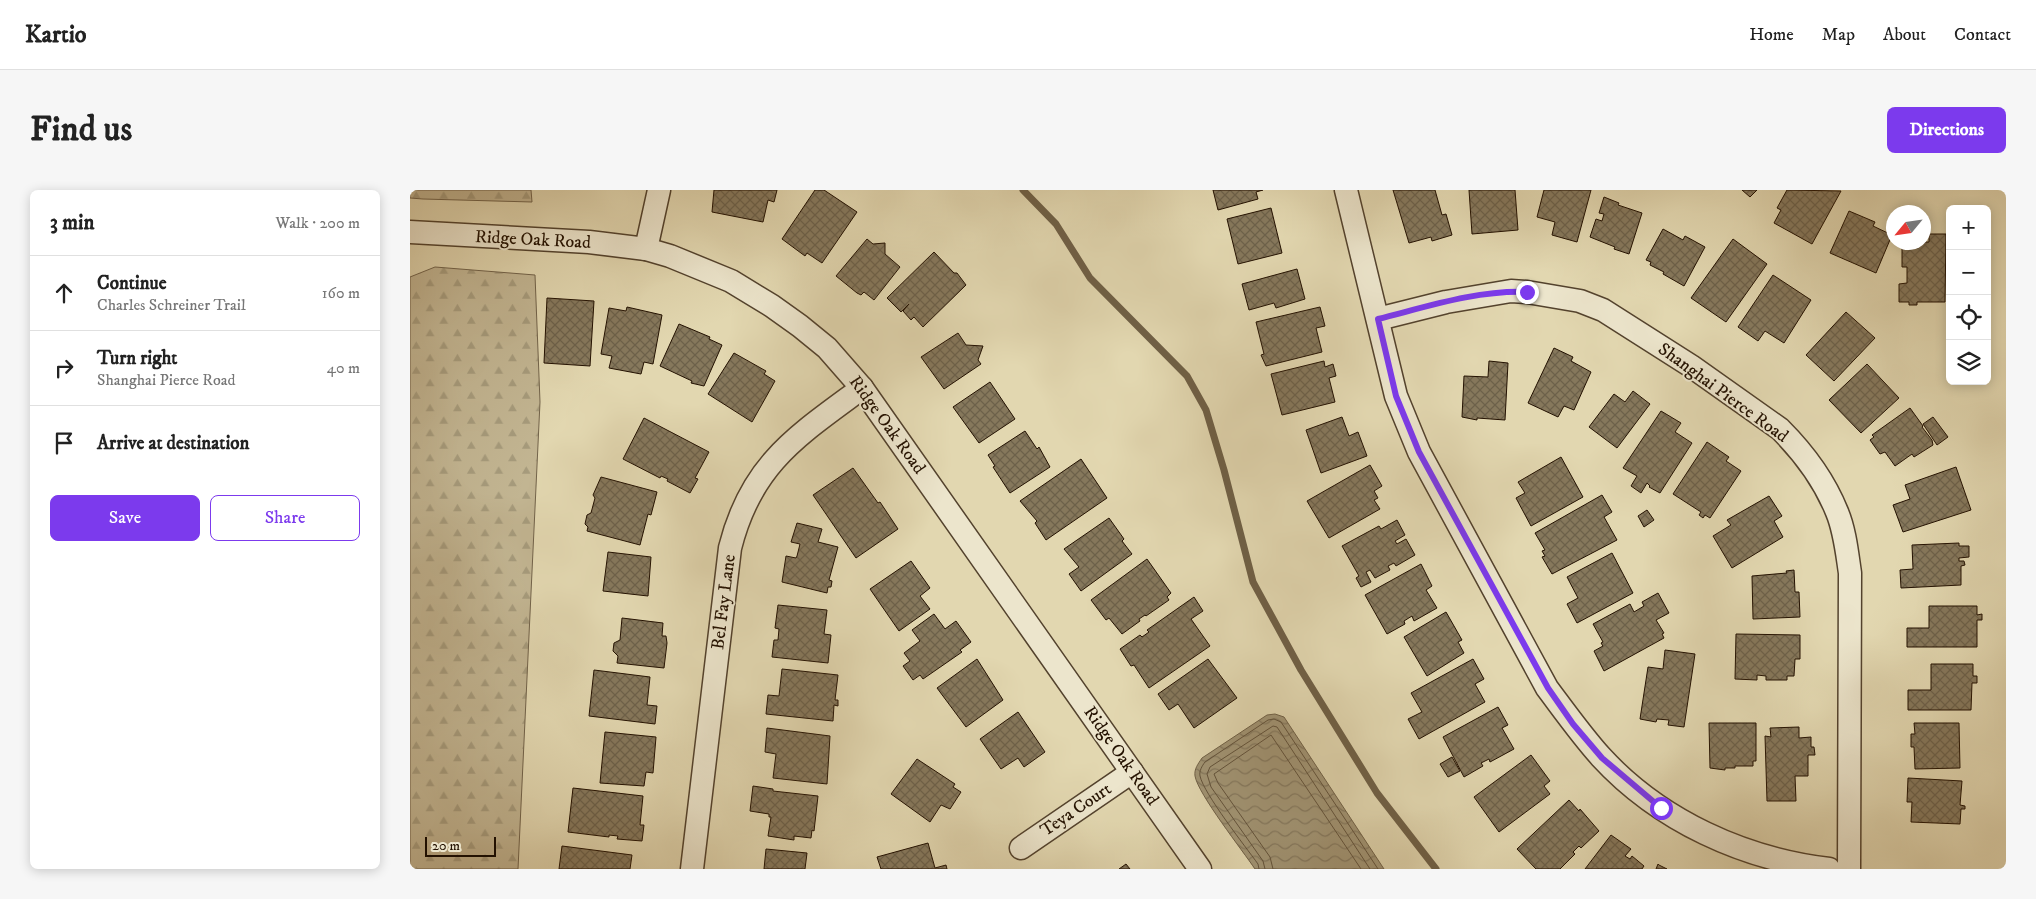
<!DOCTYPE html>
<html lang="en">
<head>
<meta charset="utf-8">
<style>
  :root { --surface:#fff; --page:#f6f6f6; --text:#222; --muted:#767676; --line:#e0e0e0; --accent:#7c3aed }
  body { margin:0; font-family:"IM FELL DW Pica",serif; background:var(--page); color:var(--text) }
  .controls { position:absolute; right:15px; top:15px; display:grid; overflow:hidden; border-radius:8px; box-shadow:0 2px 12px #0003 }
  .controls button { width:45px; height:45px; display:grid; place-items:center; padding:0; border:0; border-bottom:1px solid var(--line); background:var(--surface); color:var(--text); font:25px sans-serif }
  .compass { position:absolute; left:1476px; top:15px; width:45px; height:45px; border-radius:50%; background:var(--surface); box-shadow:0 2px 12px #0003; rotate:241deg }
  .scale { position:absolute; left:15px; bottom:12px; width:71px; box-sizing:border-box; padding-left:5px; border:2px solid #231101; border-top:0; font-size:14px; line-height:18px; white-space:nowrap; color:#231101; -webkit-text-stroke:4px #ece5cc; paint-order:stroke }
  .stop { position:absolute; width:15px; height:15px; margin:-11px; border:4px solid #7c3aed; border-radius:50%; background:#fff }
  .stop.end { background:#7c3aed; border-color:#fff; box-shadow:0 1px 5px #0008 }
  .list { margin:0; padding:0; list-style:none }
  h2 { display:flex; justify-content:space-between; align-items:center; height:65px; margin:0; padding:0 20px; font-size:21px }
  h2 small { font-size:16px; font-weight:400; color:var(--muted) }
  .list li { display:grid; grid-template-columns:32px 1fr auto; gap:15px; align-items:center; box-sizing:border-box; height:75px; padding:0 20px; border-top:1px solid var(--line) }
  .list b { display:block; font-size:19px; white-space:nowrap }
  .list p { margin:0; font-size:16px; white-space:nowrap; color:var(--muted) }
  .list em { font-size:16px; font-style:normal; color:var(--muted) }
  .actions { display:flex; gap:10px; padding:15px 20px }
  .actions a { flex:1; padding:11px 0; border:1px solid var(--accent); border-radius:8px; text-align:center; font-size:18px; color:var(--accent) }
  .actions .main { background:var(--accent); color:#fff }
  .icon { flex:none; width:28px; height:28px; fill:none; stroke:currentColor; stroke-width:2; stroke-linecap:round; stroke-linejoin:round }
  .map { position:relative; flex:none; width:1596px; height:679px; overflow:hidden; border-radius:8px }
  header { display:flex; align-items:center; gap:30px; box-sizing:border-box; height:70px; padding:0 25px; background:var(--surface); border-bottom:1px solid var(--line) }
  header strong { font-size:24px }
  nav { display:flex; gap:28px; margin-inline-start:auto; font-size:18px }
  .intro { display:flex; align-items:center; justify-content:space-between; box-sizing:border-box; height:120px; padding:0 30px }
  h1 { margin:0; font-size:35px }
  .button { padding:12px 22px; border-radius:8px; background:var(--accent); color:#fff; font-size:18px; font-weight:700 }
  main { display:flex; gap:30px; padding:0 30px }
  aside { flex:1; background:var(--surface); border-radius:8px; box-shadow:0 2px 12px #0003 }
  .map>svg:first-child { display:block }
  .forest { fill:url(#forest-firs); stroke:#72634a }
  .water { fill:url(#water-waves); stroke:#6f6046 }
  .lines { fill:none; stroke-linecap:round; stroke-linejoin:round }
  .shore { stroke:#62523a; stroke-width:1 }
  .stream { stroke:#6f6046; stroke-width:7 }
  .building { fill:url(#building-cross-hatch); stroke:#231101 }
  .street-casing { stroke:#53422d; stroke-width:25 }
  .street { stroke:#ece5cc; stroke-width:22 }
  .route { stroke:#7c3aed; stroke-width:6 }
  .labels { text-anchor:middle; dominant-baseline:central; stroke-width:4; stroke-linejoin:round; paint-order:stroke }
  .street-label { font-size:18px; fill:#231101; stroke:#ece5cc }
</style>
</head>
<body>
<header>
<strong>Kartio</strong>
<nav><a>Home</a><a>Map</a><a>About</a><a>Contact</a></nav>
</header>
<div class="intro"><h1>Find us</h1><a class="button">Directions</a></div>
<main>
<aside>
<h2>3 min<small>Walk · 200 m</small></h2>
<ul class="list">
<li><svg class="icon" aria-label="ahead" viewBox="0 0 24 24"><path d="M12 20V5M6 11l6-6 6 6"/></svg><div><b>Continue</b><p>Charles Schreiner Trail</p></div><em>160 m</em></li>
<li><svg class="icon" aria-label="right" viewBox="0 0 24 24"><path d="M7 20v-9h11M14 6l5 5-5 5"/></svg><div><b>Turn right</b><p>Shanghai Pierce Road</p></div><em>40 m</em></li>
<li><svg class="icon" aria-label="arrive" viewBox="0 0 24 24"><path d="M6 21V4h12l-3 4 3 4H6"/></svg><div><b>Arrive at destination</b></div></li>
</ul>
<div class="actions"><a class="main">Save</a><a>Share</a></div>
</aside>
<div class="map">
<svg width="1596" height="679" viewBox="0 0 1596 679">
  <defs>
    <pattern id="forest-firs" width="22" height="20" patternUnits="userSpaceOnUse" patternTransform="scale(1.25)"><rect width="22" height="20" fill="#c2b592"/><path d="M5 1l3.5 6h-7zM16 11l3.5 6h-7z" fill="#a69b7c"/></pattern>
    <pattern id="water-waves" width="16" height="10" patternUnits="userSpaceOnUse" patternTransform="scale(1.25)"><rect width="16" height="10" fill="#a19474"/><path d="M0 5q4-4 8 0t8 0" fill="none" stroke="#83775d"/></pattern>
    <pattern id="building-cross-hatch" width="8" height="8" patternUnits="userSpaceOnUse" patternTransform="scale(1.25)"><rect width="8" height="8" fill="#86785c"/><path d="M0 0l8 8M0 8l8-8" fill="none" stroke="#6d614a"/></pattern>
  </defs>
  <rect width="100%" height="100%" fill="#e2d7b0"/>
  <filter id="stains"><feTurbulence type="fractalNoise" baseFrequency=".004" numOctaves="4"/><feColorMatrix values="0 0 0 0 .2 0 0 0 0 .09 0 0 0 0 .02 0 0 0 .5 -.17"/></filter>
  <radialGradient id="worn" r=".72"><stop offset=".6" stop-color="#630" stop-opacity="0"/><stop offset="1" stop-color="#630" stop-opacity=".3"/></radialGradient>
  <g class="forest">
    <path d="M0,0H121L122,12L13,9L0,8Z"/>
    <path d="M25,77L125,85L130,212L108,679H0V87Z"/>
  </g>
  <path class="water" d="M865,524L874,527L974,679H845C833,661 788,604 785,586C784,579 788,574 792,568L857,525Z"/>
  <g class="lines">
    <g class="shore">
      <path d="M849,679L848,674C835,656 794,604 790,586C789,581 792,576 795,572L858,530L864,529L871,532L968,679"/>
      <path d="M855,679L853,671L801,597L797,584L800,577L863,536L867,537L960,679"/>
      <path d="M863,679L860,667L808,593L804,584L861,545L951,679"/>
    </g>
    <path class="stream" d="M613,0L646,34L680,88L777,186L796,220L814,280L843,392L891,480L967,603L1026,679"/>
  </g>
  <g class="building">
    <path d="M304,0H367L364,12L358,10L353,32L302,22Z"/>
    <path d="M405,0H414L447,22L412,73L397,63L395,66L372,49Z"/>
    <path d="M803,0H853L846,2L848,9L808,20Z"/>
    <path d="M983,0H1025L1032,25L1036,24L1042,45L1022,51L1021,47L999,53Z"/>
    <path d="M1059,0H1105L1108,40L1062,44Z"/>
    <path d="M1134,0H1181L1167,52L1142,45L1145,32L1127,27Z"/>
    <path d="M1332,0H1347L1340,7Z"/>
    <path d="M1377,0L1431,1L1402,54L1364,33L1371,20L1367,18Z"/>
    <path d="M1194,7L1209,13L1208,15L1232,23L1219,64L1204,59L1205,57L1180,47L1186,29L1192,31L1194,24L1189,23Z"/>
    <path d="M861,18L872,63L828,74L817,29Z"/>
    <path d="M1439,21L1465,32L1463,36L1482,45L1466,83L1420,63Z"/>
    <path d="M1253,39L1273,50L1275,46L1295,57L1274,96L1253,84L1254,82L1240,75L1241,72L1236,70Z"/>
    <path d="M1519,44H1536L1535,112H1507V115H1499V112H1489V94L1497,93V77H1492V52H1519Z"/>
    <path d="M457,49L463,54L475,53V64L490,77L464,110L454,102L451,105L447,103L426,86Z"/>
    <path d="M1323,49L1357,74L1316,132L1281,108Z"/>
    <path d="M524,62L544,83H547L556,95L513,137L504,127L501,130L493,121L499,114L491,122L477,108Z"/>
    <path d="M887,79L895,109L866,118L864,113L839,120L832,94Z"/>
    <path d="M1363,85L1401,110L1374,153L1355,141L1348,151L1328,137Z"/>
    <path d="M137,108L184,111L180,176L134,173Z"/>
    <path d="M217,117L252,125L243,174L234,172L231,184L199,178L202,166L191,164L199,118L216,121Z"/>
    <path d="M910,117L915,136L906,138L912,162L856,176L851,165L854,164L846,132Z"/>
    <path d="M1436,122L1465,148L1424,191L1396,165Z"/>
    <path d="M269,134L300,147L299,149L312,155L294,196L281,193L282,191L250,176Z"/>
    <path d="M548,143L556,155L573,156L568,170L571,174L534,199L511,167Z"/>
    <path d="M1144,158L1163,167L1161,171L1181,182L1164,220L1154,216L1148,227L1118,213Z"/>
    <path d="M324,163L356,181L354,184L365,191L342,232L298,204Z"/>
    <path d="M914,171L915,177L923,174L926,186L919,188L925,212L872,225L861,184Z"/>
    <path d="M1079,171L1098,173L1095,230L1067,228V230L1052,227L1054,186L1078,187Z"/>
    <path d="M1457,174L1489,208L1451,243L1419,210Z"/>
    <path d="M580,192L605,229L569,253L543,217Z"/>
    <path d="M1223,201L1240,214L1207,258L1179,237L1204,204L1215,212Z"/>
    <path d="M1500,218L1513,236L1512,237L1522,250L1523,255L1504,267L1502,264L1485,276L1475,262L1470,264L1460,250L1464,247L1462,245Z"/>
    <path d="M1251,221L1271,233L1265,242L1282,253L1250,303L1239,297L1240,296L1237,293L1231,303L1221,296L1227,286L1213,278Z"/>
    <path d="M932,227L939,246L948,242L957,266L911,283L896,240Z"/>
    <path d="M1523,227L1538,247L1527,255L1513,234Z"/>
    <path d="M234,228L299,262L285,288L288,289L280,303L257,291L258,289L251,286L250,288L213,269Z"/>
    <path d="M615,241L627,259L629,257L640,277L600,303L583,277L585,276L578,265Z"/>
    <path d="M1297,252L1319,267L1316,271L1331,281L1300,328L1295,325L1293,328L1289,325L1291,322L1263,304Z"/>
    <path d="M1151,267L1173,307L1121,336L1106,308L1115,303L1108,292Z"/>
    <path d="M671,269L697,308L636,350L625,333L627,331L610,311Z"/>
    <path d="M960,275L972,296L964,301L968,308L964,310L970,319L919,348L897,311Z"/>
    <path d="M1546,277L1561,320L1493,342L1483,315L1500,309L1495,295Z"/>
    <path d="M443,278L468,313L470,312L488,339L446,368L403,305Z"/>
    <path d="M191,287L247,302L241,325L238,324L230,355L177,341L178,337L175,334L177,325L181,323L185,308L183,305Z"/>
    <path d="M1192,305L1202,322L1194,327L1207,350L1142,384L1132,367L1135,366L1132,361L1135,360L1125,343Z"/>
    <path d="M1359,306L1372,326L1364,331L1373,347L1322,378L1303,346L1321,335L1317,330Z"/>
    <path d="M1237,320L1244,330L1234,337L1228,326Z"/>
    <path d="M699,328L714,349L712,351L722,364L671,401L659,384L669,377L654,359Z"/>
    <path d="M987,330L995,345L985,351L987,354L996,349L1005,365L986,376L984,373L978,376L980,380L965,388L960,380L956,382L961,392L951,397L946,388L949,386L932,356L969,336L971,339Z"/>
    <path d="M387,333L412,339L408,352L428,357L419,390L422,391L421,397H418L417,403L372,392L376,366L386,368L387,366L390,354L381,352Z"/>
    <path d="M1549,353V356H1559V367L1549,368V371H1554L1555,375L1551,376V395L1491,398L1490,380L1503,379L1502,355Z"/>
    <path d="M198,362L241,367L238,406L193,401Z"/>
    <path d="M1202,363L1223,403L1167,433L1157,414L1168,408L1157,387Z"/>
    <path d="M737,369L761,403L757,407L759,410L736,426L735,425L729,429L730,431L712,444L699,428L696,430L681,410Z"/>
    <path d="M501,371L520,398L510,406L520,419L489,441L460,399Z"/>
    <path d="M1011,374L1022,396L1016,400L1027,418L1004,431L1002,426L994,431L995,434L977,444L955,405Z"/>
    <path d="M1384,380L1385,402H1389L1390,427L1343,429L1342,386L1377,383L1376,381Z"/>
    <path d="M1248,403L1259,423L1246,430L1254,443L1252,444L1254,448L1194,481L1184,461L1193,456L1191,453L1193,452L1183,434L1220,414L1224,422L1234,416L1232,412Z"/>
    <path d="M784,407L793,421L781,429L800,456L739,498L724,475L721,476L710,459L730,445L732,447L739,442L737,440Z"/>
    <path d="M368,415L417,420L414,444L421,445L418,473L362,467L364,450H368L369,439L365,438Z"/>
    <path d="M1519,416H1567V425L1572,424V430H1567V457H1497V438H1519Z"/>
    <path d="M1036,422L1052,450L1048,452L1054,463L1017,486L994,447Z"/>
    <path d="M524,424L535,439L546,431L561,452L550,460L552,462L513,489L510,485L503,490L493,476L500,471L494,463L510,451L502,440Z"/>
    <path d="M212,428L253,433L252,446H256L257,453L254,478L207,473L208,466L203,461L204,453L210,450Z"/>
    <path d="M1326,444L1390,445V469H1385L1384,486H1377V490H1356V486L1347,485V490L1325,489Z"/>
    <path d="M1255,460L1285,464L1274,537L1258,535L1259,530L1247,529L1246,532L1230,529L1238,477L1253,479Z"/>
    <path d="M567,469L593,510L556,537L527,498Z"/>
    <path d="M798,469L827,508L784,538L768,514L759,520L748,504Z"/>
    <path d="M1063,469L1074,489L1065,494L1075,512L1009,549L998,529L1012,522L1001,503Z"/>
    <path d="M1521,474H1563V486H1567V493H1562L1561,520H1498V500H1521Z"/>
    <path d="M372,479L428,485L425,510H428V516L424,515L423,531L356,524L358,505L369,506Z"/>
    <path d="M184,480L240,487L237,515L247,516L245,534L179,526Z"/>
    <path d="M1088,517L1098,535L1092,538L1104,559L1080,572L1079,569L1071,573L1073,576L1054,587L1033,547Z"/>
    <path d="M608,522L635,562L614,577L608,568L591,579L570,549Z"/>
    <path d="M1299,533H1346V571H1343V576H1325V578H1315V580L1300,578Z"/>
    <path d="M1504,533H1549L1550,578L1505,579L1504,557H1501V544H1505Z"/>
    <path d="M1389,537V548L1401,547V557H1404L1405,565H1398V586H1385L1386,611H1357L1355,546L1361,547L1360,538Z"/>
    <path d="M357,538L420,546L417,594L363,588L366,564L355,562Z"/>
    <path d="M195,542L246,547L243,583L236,582L234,596L190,593Z"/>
    <path d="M1121,565L1140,591L1134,596L1140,604L1089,642L1064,607Z"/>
    <path d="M1042,567L1050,581L1038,587L1030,574Z"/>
    <path d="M507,569L545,594L543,597L551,602L540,619L531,615L520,632L481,604Z"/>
    <path d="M1498,588L1552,591L1550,615L1555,616V619H1551L1550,634L1501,632L1502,612H1497Z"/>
    <path d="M343,596L363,599V601L408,606L404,641L402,640L401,648L384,646V650L358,646L361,627H359V624L340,621Z"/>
    <path d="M163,598L233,606L230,635H234L232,651L207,649L208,646L199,645V647L158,642Z"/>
    <path d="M1159,610L1169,621L1170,619L1189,641L1171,658L1169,656L1163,662L1165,664L1150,679H1126L1107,659Z"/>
    <path d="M1201,645L1221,659L1215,666L1220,669L1222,666L1234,676L1232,679H1175Z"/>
    <path d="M518,653L525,678L536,675L537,679H471L467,667Z"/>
    <path d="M152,656L222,665L220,679H149Z"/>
    <path d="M356,659L397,663L395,679H354Z"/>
    <path d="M716,674L720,679H709Z"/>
    <path d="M1248,674L1249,675L1257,679H1246Z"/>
  </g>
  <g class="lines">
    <g class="street-casing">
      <g id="street">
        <path d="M936,0L986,206L1009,262L1137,498C1155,522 1172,546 1191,567C1250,631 1334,669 1419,679"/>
        <path d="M0,42L179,52L236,59L260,66L321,91L362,116L390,136L417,158L452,198L790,679"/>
        <path d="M236,59L249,0"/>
        <path d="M968,129L1036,112L1101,101L1117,102L1170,111L1193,120L1281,176L1370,239C1393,262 1415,292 1427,322C1435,341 1437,363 1440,383L1439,679"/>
        <path d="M611,658L722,582"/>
        <path d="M282,679L320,358C341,274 387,246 452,198"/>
      </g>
    </g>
    <use href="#street" class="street"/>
  </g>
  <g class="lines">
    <path class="route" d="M1117,102C1067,100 1016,117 968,129L986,206L1009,262L1138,498L1163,534L1192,568L1251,618"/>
  </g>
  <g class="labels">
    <g class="street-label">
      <text transform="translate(123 50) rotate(3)">Ridge Oak Road</text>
      <text transform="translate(1313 203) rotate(36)">Shanghai Pierce Road</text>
      <text transform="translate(477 235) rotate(54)">Ridge Oak Road</text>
      <text transform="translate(314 412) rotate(-83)">Bel Fay Lane</text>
      <text transform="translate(711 566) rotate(55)">Ridge Oak Road</text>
      <text transform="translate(666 620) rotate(-34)">Teya Court</text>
    </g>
  </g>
  <rect width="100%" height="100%" filter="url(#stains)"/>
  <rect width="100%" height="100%" fill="url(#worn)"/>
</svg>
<div class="controls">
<button>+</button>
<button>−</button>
<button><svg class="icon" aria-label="locate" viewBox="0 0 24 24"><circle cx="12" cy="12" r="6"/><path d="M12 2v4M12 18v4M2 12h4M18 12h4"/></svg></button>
<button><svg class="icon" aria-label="layers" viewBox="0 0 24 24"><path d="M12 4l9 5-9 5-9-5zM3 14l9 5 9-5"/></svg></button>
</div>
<svg class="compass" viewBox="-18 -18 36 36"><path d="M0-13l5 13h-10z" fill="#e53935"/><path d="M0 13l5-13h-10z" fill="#767676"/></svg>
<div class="scale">20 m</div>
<div class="stop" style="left:1251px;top:618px"></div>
<div class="stop end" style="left:1117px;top:102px"></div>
</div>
</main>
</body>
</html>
